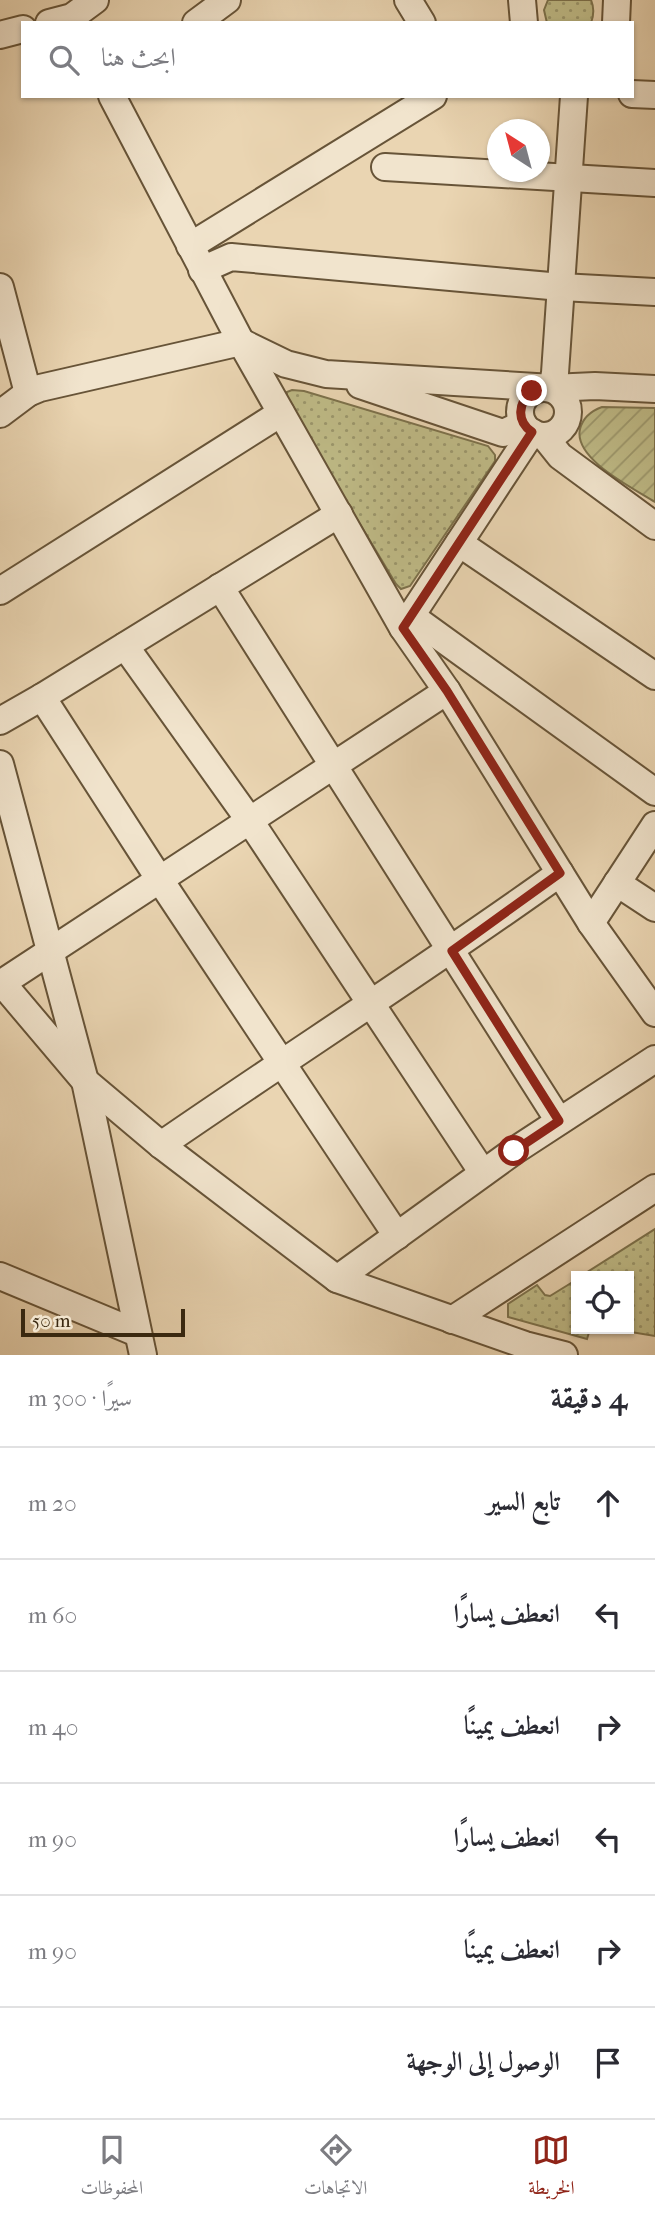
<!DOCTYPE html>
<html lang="ar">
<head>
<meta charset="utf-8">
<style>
  :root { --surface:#fff; --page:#f2f2f3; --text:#2b2b33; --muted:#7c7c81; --line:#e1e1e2; --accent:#8f2418 }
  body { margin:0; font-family:"IM FELL French Canon",Amiri,serif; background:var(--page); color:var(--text); direction:rtl }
  .controls { position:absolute; right:21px; bottom:21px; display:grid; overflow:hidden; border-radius:0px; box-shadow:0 2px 5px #0004 }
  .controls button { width:63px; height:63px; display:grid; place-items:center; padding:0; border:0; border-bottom:2px solid var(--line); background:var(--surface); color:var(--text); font:35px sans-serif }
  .compass { position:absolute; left:487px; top:119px; width:63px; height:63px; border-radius:50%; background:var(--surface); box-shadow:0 2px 5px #0004; rotate:324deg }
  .scale { position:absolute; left:21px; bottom:18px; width:164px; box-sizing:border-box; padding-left:7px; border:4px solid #3b2910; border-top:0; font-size:19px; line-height:24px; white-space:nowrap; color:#3b2910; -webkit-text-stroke:5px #f1e4cd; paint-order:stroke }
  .stop { position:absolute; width:21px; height:21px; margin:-16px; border:5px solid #8f2418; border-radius:50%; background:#fff }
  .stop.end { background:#8f2418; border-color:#fff; box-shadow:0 2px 7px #0008 }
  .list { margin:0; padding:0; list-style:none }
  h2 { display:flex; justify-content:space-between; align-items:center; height:91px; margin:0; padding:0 28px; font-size:30px }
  h2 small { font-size:23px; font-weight:400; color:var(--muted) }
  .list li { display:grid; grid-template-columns:46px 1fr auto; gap:21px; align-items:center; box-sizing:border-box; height:112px; padding:0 28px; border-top:2px solid var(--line) }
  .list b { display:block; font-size:26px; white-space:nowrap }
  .list em { font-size:23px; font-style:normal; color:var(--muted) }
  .icon { flex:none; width:38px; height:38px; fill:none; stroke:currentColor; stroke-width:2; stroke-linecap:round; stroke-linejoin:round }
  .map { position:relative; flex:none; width:655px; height:1355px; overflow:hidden; direction:ltr }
  .search { position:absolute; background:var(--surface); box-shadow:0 2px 5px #0004; left:21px; right:21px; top:21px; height:77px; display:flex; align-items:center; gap:18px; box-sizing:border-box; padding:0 24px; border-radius:0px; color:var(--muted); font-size:26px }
  .sheet { height:763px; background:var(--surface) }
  nav { display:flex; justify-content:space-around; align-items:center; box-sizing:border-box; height:98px; border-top:2px solid var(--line); background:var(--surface); font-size:19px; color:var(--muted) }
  nav a { display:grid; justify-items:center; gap:4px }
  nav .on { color:var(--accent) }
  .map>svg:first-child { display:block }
  .grass { fill:url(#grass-dots); stroke:#7d724c; stroke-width:2 }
  .garden { fill:url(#garden-furrows); stroke:#7d724c; stroke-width:2 }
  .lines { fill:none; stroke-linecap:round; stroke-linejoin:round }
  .minor-casing { stroke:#675438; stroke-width:30 }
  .minor { stroke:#f1e4cd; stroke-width:26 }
  .route { stroke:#8f2418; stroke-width:9 }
</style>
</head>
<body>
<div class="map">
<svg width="655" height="1355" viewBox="0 0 655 1355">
  <defs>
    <pattern id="grass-dots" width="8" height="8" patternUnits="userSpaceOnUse" patternTransform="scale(1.75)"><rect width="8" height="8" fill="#bfbb87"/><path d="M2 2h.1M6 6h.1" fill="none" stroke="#9c986d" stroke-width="1.8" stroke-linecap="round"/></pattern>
    <pattern id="garden-furrows" width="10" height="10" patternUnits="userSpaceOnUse" patternTransform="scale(1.75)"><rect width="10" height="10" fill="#bfbb87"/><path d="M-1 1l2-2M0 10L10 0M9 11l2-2" fill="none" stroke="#9c986d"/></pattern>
  </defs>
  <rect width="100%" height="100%" fill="#ead5b2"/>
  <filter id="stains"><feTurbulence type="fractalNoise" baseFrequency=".00286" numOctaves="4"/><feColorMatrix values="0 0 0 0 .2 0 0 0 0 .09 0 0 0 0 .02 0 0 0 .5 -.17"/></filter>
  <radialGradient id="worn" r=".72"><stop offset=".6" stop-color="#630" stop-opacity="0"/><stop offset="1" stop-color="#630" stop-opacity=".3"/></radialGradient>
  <g class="grass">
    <path d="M548,0H591C594,7 594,15 591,23H547L544,10Z"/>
    <path d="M292,390L304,391L488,446L495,455V461L410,586L401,589L396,584L286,401L287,392Z"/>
    <path d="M655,1229V1336L613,1329H629V1276H581Z"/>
    <path d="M576,1280V1329H590L587,1339L508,1317V1304L537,1285L545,1295L550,1296Z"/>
  </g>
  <path class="garden" d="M602,407L655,408V502C633,488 573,459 580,429C583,417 591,411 602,407Z"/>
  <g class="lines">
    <g class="minor-casing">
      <g id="minor">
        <path d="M408,0L422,23"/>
        <path d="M522,0L524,23"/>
        <path d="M49,23L72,17L95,0"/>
        <path d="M196,23L227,0"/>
        <path d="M616,23L617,0"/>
        <path d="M0,35L23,29"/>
        <path d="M632,94L655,95"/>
        <path d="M112,96L241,342L403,628L447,691L591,923L655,1013"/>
        <path d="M385,167L655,183"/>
        <path d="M190,246L433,96"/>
        <path d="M202,270L231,257L561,287L655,292"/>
        <path d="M0,287L28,393"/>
        <path d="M360,385L503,433L523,424"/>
        <circle cx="544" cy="412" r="24"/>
        <path d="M552,388L555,373L574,96"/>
        <path d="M0,414L28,393L40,388L241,342L286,364L326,374L552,388L595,386L655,389"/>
        <path d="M544,436L560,456L655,526"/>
        <path d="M459,543L655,676"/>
        <path d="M220,587L559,1121"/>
        <path d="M0,591L281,413"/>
        <path d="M411,616L655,792"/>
        <path d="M403,628L532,432"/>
        <path d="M125,646L250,821L483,1173"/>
        <path d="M42,697L160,880L397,1236"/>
        <path d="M0,721L42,697L339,514"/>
        <path d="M0,764L85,1081L143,1355"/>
        <path d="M617,883L655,908"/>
        <path d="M591,923L655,825"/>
        <path d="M0,982L2,983L447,691"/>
        <path d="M2,983L85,1081L161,1145L337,1279L525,1345L564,1355"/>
        <path d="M161,1145C293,1054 429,967 560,873"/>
        <path d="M0,1276L137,1333"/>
        <path d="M337,1279L514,1151L655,1059"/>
        <path d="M452,1320L655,1188"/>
      </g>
    </g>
    <use href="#minor" class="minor"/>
  </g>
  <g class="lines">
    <path class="route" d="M514,1151L559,1121L452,951L560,873L447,691L403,628L532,432C516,421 518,403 532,391"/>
  </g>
  <rect width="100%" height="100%" filter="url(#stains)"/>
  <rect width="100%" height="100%" fill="url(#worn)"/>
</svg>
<div class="controls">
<button><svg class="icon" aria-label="locate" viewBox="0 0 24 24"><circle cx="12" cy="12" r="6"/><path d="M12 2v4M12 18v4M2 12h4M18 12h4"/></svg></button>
</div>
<svg class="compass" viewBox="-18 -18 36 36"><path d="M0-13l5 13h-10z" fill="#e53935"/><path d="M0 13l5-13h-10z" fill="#7c7c81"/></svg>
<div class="scale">50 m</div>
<div class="stop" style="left:514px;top:1151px"></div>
<div class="stop end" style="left:532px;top:391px"></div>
<div class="search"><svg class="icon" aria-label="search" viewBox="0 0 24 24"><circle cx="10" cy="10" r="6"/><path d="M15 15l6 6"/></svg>ابحث هنا</div>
</div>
<section class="sheet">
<h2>4 دقيقة<small>سيرًا · 300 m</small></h2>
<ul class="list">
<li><svg class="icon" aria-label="ahead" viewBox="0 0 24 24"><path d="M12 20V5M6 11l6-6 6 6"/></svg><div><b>تابع السير</b></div><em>20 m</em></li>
<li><svg class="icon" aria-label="left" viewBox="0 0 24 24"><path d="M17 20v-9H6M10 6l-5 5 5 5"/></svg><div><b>انعطف يسارًا</b></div><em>60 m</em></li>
<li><svg class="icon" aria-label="right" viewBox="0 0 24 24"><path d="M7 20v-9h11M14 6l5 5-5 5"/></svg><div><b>انعطف يمينًا</b></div><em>40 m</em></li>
<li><svg class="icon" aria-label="left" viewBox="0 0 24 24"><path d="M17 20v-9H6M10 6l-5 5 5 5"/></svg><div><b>انعطف يسارًا</b></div><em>90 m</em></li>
<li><svg class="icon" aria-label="right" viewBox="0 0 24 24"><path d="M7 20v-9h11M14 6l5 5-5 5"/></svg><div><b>انعطف يمينًا</b></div><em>90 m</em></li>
<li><svg class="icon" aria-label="arrive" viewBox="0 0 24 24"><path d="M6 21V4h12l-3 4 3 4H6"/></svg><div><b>الوصول إلى الوجهة</b></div></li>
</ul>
</section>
<nav>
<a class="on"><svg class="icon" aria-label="map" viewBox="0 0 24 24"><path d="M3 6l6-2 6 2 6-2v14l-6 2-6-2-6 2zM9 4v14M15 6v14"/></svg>الخريطة</a>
<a><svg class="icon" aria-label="directions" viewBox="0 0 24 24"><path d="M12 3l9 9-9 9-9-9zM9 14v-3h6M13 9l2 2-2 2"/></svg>الاتجاهات</a>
<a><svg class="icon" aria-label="saved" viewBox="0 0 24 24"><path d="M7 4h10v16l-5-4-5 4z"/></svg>المحفوظات</a>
</nav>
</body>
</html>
